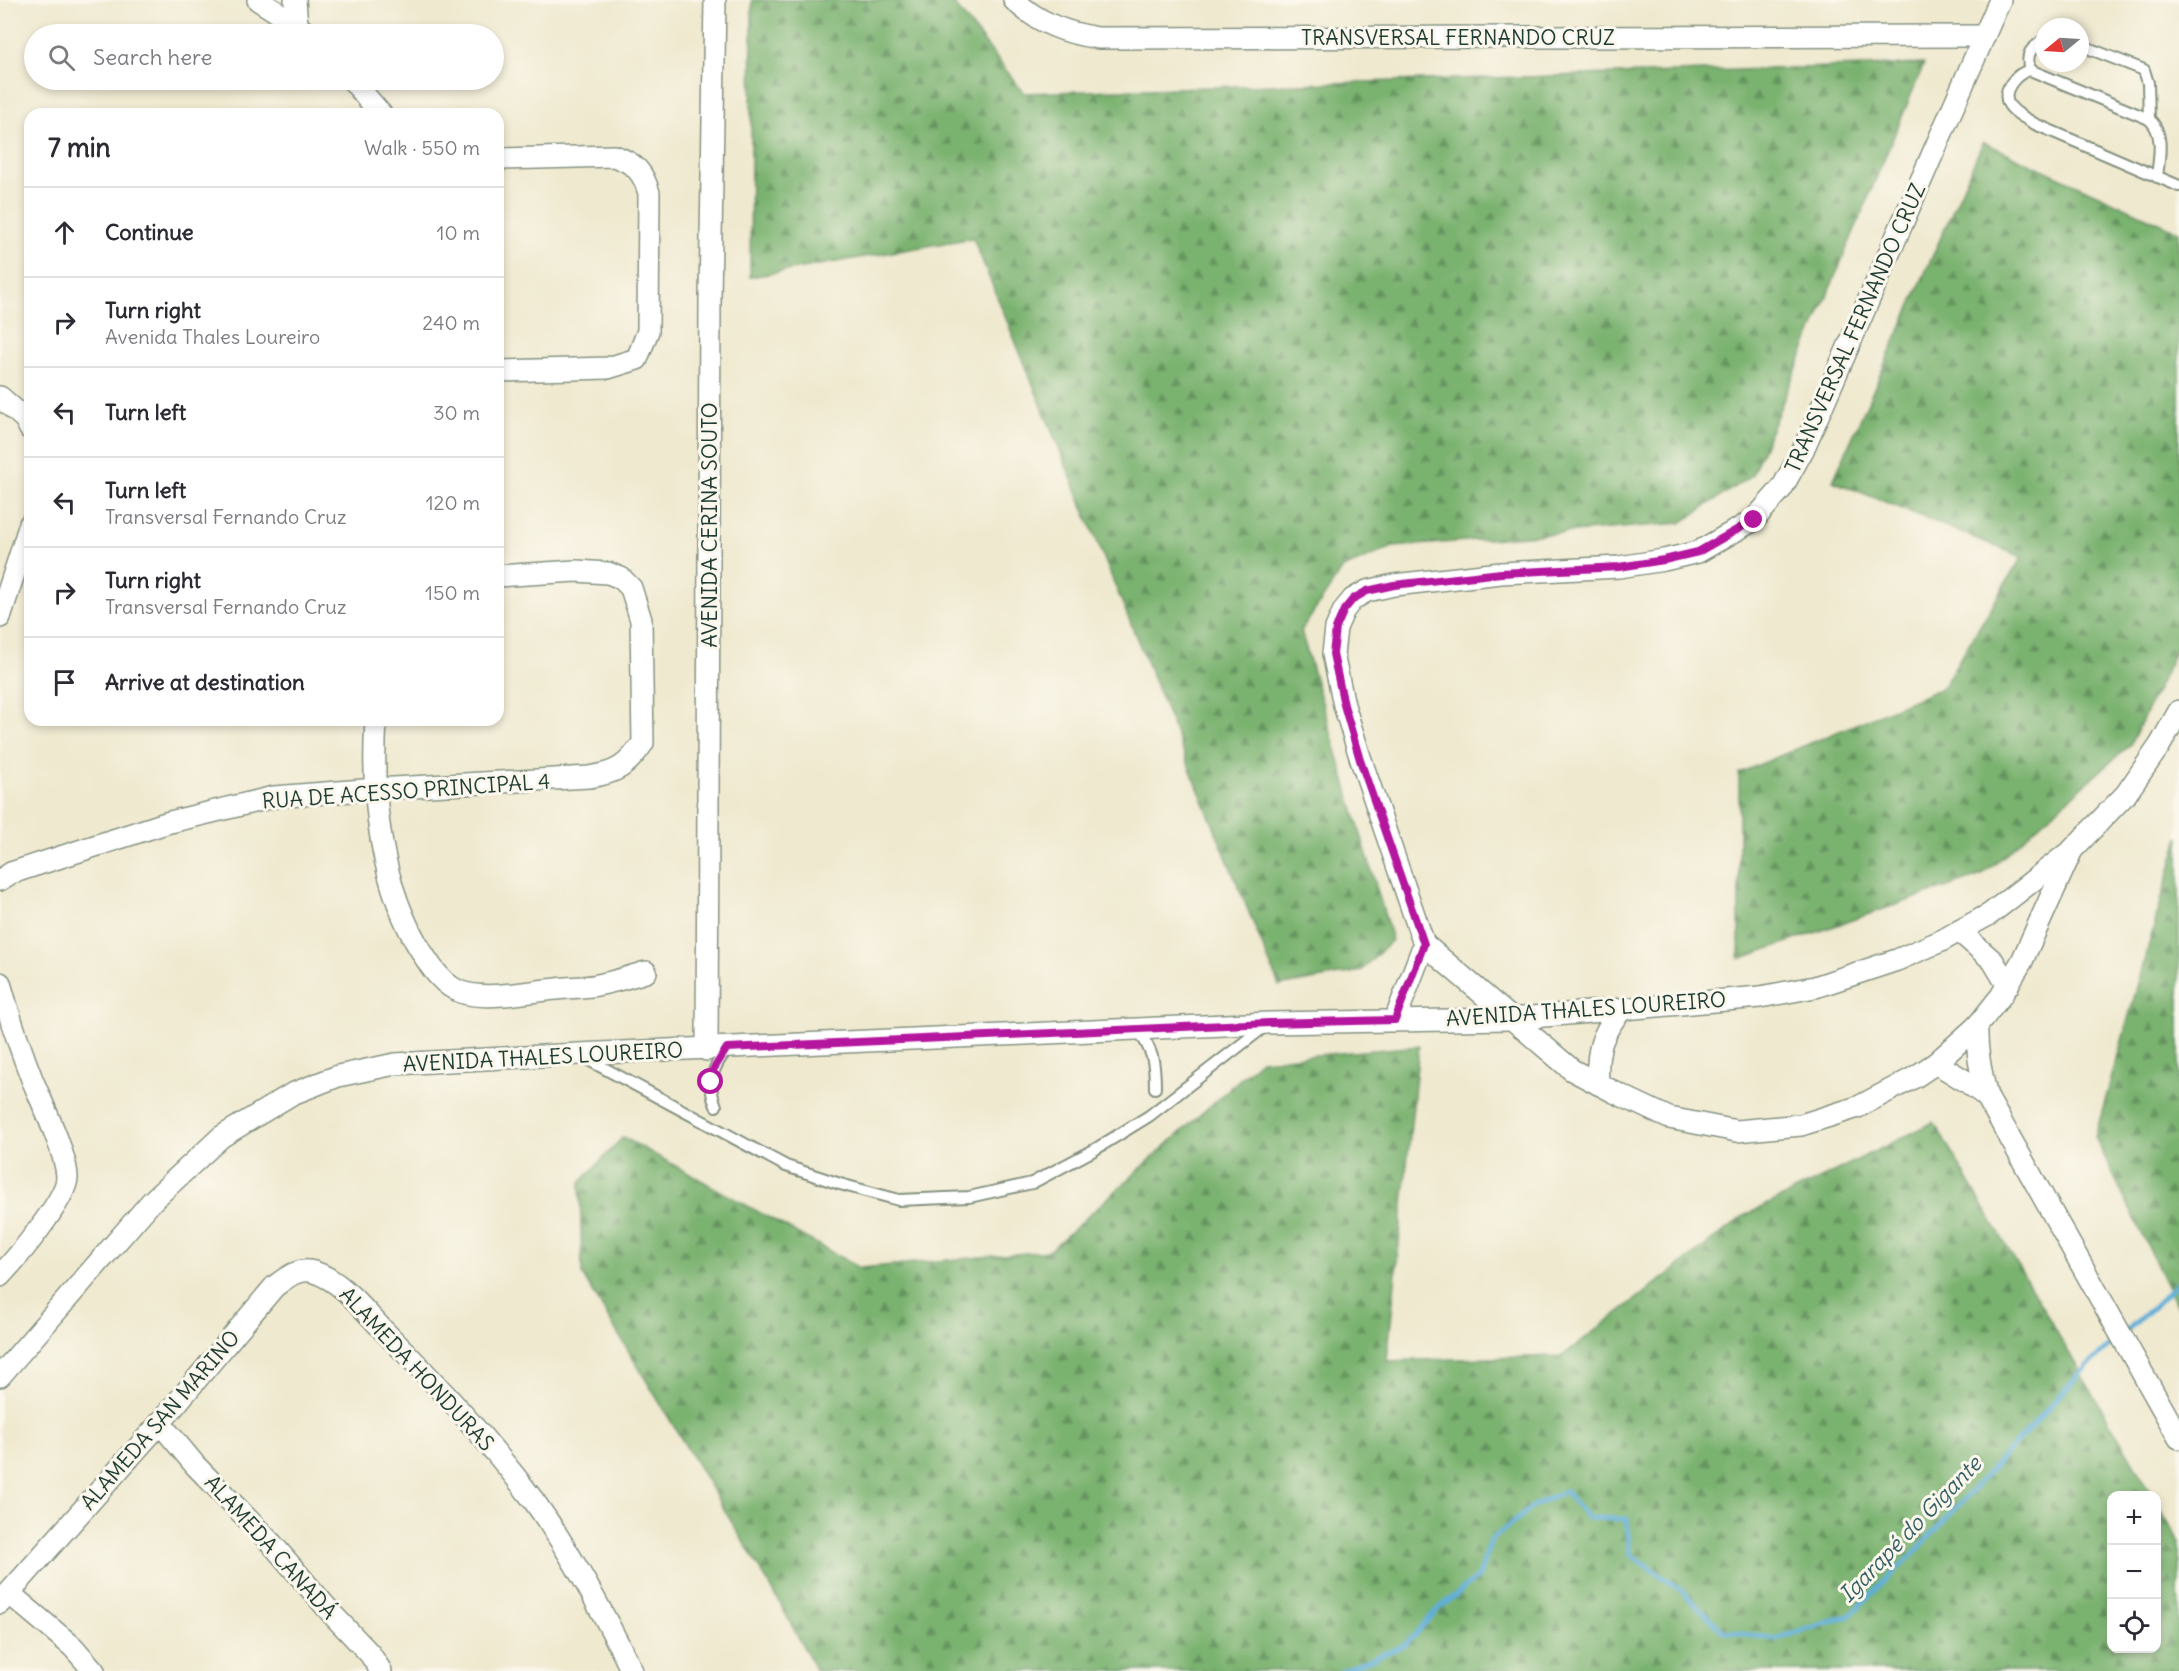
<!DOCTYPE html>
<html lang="en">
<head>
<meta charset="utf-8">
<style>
  :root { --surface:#fff; --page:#f2f2f3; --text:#2b2b33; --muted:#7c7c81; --line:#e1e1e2 }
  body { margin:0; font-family:Delius,sans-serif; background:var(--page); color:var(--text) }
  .controls { position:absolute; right:18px; bottom:18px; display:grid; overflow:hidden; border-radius:12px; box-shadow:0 3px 9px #0003 }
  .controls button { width:54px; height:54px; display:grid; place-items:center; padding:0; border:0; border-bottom:2px solid var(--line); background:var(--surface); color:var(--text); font:30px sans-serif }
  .compass { position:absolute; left:2035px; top:18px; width:54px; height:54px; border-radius:50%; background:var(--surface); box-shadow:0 3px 9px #0003; rotate:252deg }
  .stop { position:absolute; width:18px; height:18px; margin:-14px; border:4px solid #b5179e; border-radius:50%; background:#fff }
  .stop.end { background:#b5179e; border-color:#fff; box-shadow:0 2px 6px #0008 }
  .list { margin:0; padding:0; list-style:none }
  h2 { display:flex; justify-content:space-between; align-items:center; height:78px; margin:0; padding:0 24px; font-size:26px }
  h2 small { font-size:20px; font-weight:400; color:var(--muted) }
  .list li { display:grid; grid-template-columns:39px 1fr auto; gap:18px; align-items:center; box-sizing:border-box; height:90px; padding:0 24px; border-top:2px solid var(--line) }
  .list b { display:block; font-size:22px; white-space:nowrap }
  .list p { margin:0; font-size:20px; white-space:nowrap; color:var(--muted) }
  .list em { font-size:20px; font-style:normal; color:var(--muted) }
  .icon { flex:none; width:33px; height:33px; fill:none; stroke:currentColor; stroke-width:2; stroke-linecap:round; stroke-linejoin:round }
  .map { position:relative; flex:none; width:2179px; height:1671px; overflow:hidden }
  .search { position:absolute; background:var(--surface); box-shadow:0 3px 9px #0003; left:24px; top:24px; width:480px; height:66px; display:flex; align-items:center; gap:15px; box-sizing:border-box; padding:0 21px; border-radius:33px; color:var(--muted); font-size:22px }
  .panel { position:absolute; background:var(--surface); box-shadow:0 3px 9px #0003; left:24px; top:108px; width:480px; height:618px; border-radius:18px }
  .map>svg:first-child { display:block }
  .forest { fill:url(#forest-firs); stroke:#4c7852; stroke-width:1.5 }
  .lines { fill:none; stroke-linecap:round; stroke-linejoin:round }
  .stream { stroke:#5eaed8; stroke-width:5 }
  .lane-casing { stroke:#879382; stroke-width:14 }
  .street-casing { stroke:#879382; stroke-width:24 }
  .lane { stroke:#fff; stroke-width:10 }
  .street { stroke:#fff; stroke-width:21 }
  .route { stroke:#b5179e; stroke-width:8 }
  .labels { text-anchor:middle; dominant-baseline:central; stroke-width:6; stroke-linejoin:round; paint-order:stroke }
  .street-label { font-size:21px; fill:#1f3d34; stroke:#fbf7ec }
  .water-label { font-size:22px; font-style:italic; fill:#325f65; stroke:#fbf7ec }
</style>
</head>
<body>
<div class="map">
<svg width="2179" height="1671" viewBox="0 0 2179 1671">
  <defs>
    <pattern id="forest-firs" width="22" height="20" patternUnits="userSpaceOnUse" patternTransform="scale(1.5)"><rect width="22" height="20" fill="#7ab270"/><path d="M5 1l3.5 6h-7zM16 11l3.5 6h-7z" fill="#63925d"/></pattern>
  </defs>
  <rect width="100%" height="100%" fill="#fbf7ec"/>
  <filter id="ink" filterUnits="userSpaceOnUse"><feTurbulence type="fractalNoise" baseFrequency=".0167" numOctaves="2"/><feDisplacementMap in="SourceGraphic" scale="12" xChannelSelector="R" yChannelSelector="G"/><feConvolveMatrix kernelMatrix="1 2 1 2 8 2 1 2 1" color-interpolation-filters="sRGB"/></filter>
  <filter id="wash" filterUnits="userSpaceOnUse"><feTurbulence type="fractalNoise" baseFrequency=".008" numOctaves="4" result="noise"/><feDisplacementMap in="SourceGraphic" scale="24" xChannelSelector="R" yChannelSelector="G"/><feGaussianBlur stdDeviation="1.35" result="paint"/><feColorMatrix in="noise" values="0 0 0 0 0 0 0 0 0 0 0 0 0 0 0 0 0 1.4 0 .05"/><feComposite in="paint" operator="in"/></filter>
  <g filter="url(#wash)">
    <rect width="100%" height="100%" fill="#efe9cf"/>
    <g class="forest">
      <path d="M752,0H951L1024,93L1924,64L1752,475L1681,523L1393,547L1343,568L1301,631L1392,940L1361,971L1279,986L973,238L750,277Z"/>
      <path d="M1983,142L2179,232V644L2130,745L1982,875L1739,959V773L1942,688L2022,557L1833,481Z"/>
      <path d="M2179,837V1311L2095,1137Z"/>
      <path d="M1419,1046L1387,1361L1562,1356L1744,1216L1934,1122L2152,1495L2112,1496V1648H2156L2157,1503L2179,1541V1671H816L775,1594L582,1274L580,1183L623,1137L860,1268L1049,1251L1261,1060Z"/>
    </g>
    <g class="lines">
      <g class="stream">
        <path d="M2124,1333L2165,1296L2179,1280"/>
        <path d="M1342,1671L1405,1645L1437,1610L1479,1576L1491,1540L1535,1505L1565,1491L1588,1518L1627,1519L1630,1554L1681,1590L1723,1631L1776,1639L1849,1616L1919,1548L2087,1366L2117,1339"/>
      </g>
    </g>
  </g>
  <g filter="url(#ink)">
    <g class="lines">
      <g class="lane-casing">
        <g id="lane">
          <path d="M2080,45L2144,70L2148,83L2149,119"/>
          <path d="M2030,70C2025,53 2031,49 2044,40"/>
          <path d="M2157,177C2159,158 2165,133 2149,119L2030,70C2017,73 2002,89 2008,103C2012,112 2027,119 2035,124L2179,186"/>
          <path d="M1138,1029C1153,1053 1155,1060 1155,1088"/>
          <path d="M585,1058L786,1166L840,1184L899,1200L969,1197L1032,1183L1094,1150L1149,1116L1264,1027"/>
          <path d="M716,1106C706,1083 713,1067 727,1049"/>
        </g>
      </g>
      <g class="street-casing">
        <g id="street">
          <path d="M258,0L297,25L307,34"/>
          <path d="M295,0L297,25"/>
          <path d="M1014,0C1038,23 1066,33 1098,38L1984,36"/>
          <path d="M2000,0L1803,450L1782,488L1754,520L1698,552L1664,560L1619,567L1501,573L1394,585L1367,591L1353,599L1344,610L1336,628L1333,654L1344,705L1361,760L1424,944L1572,1070L1614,1092L1669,1118L1737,1131L1801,1125L1858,1107L1915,1077L1936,1063L1977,1026L2001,996L2022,961L2071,852"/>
          <path d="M352,80L381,114"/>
          <path d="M498,159L614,156C635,163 643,172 649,193L648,331L637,359L608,368L498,371"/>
          <path d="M0,397L25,419L30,429"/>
          <path d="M0,617L30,524"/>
          <path d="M376,720C371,798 380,887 423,954C432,969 444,986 461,992C487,1001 529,991 557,989C572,987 588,988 602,984C617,981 632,976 646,972"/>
          <path d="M0,880L11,873L166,823L274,797L376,789L589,777C617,773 627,766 643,743L641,620L631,588L621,578L608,573L576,571L498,576"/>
          <path d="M1959,931L1993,961L2008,986"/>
          <path d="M0,983C9,1016 20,1048 32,1079C42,1103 67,1155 67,1178C66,1200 16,1259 0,1276"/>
          <path d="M1395,1020L1424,944"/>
          <path d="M1977,1026C1976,1050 1981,1073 1987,1097L2179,1438"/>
          <path d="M707,1050L710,298L715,0"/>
          <path d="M1936,1063L1967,1082L1987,1097"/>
          <path d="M1598,1084C1596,1052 1601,1033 1622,1009"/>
          <path d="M0,1376L152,1201L221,1137L292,1094L338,1076L395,1064L578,1054L1269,1023L1510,1019L1760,997L1815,987L1897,960L1941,941L1990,914L2072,850L2126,794L2160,745L2179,711"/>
          <path d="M160,1423L195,1465L273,1545L333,1615L370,1654L381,1671"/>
          <path d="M9,1593L73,1647L94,1671"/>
          <path d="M0,1603L160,1423L274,1287C286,1278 298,1267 314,1272C343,1281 365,1312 386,1333C439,1386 489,1441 534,1501C572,1554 603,1612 632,1671"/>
        </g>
      </g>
      <use href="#lane" class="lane"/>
      <use href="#street" class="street"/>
    </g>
  </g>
  <g class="lines" filter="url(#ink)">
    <path class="route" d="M711,1082L713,1070L727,1048L1269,1023L1395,1020L1424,944L1360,760L1344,705L1333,654L1336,628L1344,610L1353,599L1367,591L1394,585L1501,573L1619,567L1664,560L1698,552L1754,520"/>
  </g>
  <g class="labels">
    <g class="street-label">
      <text x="1458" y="37">TRANSVERSAL FERNANDO CRUZ</text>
      <text transform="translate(1855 328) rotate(-66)">TRANSVERSAL FERNANDO CRUZ</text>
      <text transform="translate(709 525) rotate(-90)">AVENIDA CERINA SOUTO</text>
      <text transform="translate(406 791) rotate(-4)">RUA DE ACESSO PRINCIPAL 4</text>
      <text transform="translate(1586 1009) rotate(-4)">AVENIDA THALES LOUREIRO</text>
      <text transform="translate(543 1057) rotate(-3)">AVENIDA THALES LOUREIRO</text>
      <text transform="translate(417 1369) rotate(47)">ALAMEDA HONDURAS</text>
      <text transform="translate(160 1420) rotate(-49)">ALAMEDA SAN MARINO</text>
      <text transform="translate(271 1547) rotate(48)">ALAMEDA CANADÁ</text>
    </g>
    <g class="water-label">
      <text transform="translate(1910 1529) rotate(-46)">Igarapé do Gigante</text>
    </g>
  </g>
</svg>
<div class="controls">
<button>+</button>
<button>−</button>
<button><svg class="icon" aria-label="locate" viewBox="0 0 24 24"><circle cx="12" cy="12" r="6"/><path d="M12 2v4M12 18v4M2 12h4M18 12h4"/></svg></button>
</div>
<svg class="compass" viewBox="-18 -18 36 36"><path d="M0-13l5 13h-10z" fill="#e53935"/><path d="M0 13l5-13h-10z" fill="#7c7c81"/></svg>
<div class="stop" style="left:711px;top:1082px"></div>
<div class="stop end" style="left:1754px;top:520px"></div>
<div class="search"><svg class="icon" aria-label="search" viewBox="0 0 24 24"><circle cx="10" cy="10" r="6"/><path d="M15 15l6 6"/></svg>Search here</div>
<section class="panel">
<h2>7 min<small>Walk · 550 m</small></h2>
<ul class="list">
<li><svg class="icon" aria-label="ahead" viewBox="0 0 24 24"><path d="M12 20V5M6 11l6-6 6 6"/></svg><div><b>Continue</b></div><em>10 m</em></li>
<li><svg class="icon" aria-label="right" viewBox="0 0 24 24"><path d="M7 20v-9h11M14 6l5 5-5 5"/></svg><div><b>Turn right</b><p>Avenida Thales Loureiro</p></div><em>240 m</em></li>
<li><svg class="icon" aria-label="left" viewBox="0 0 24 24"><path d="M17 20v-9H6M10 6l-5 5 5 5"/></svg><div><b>Turn left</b></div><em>30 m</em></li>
<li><svg class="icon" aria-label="left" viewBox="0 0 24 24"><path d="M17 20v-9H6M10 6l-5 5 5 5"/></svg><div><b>Turn left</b><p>Transversal Fernando Cruz</p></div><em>120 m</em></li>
<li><svg class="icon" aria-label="right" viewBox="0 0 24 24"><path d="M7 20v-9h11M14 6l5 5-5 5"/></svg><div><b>Turn right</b><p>Transversal Fernando Cruz</p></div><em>150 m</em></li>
<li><svg class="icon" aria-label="arrive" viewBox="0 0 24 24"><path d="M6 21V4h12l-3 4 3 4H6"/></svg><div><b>Arrive at destination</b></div></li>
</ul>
</section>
</div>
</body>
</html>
